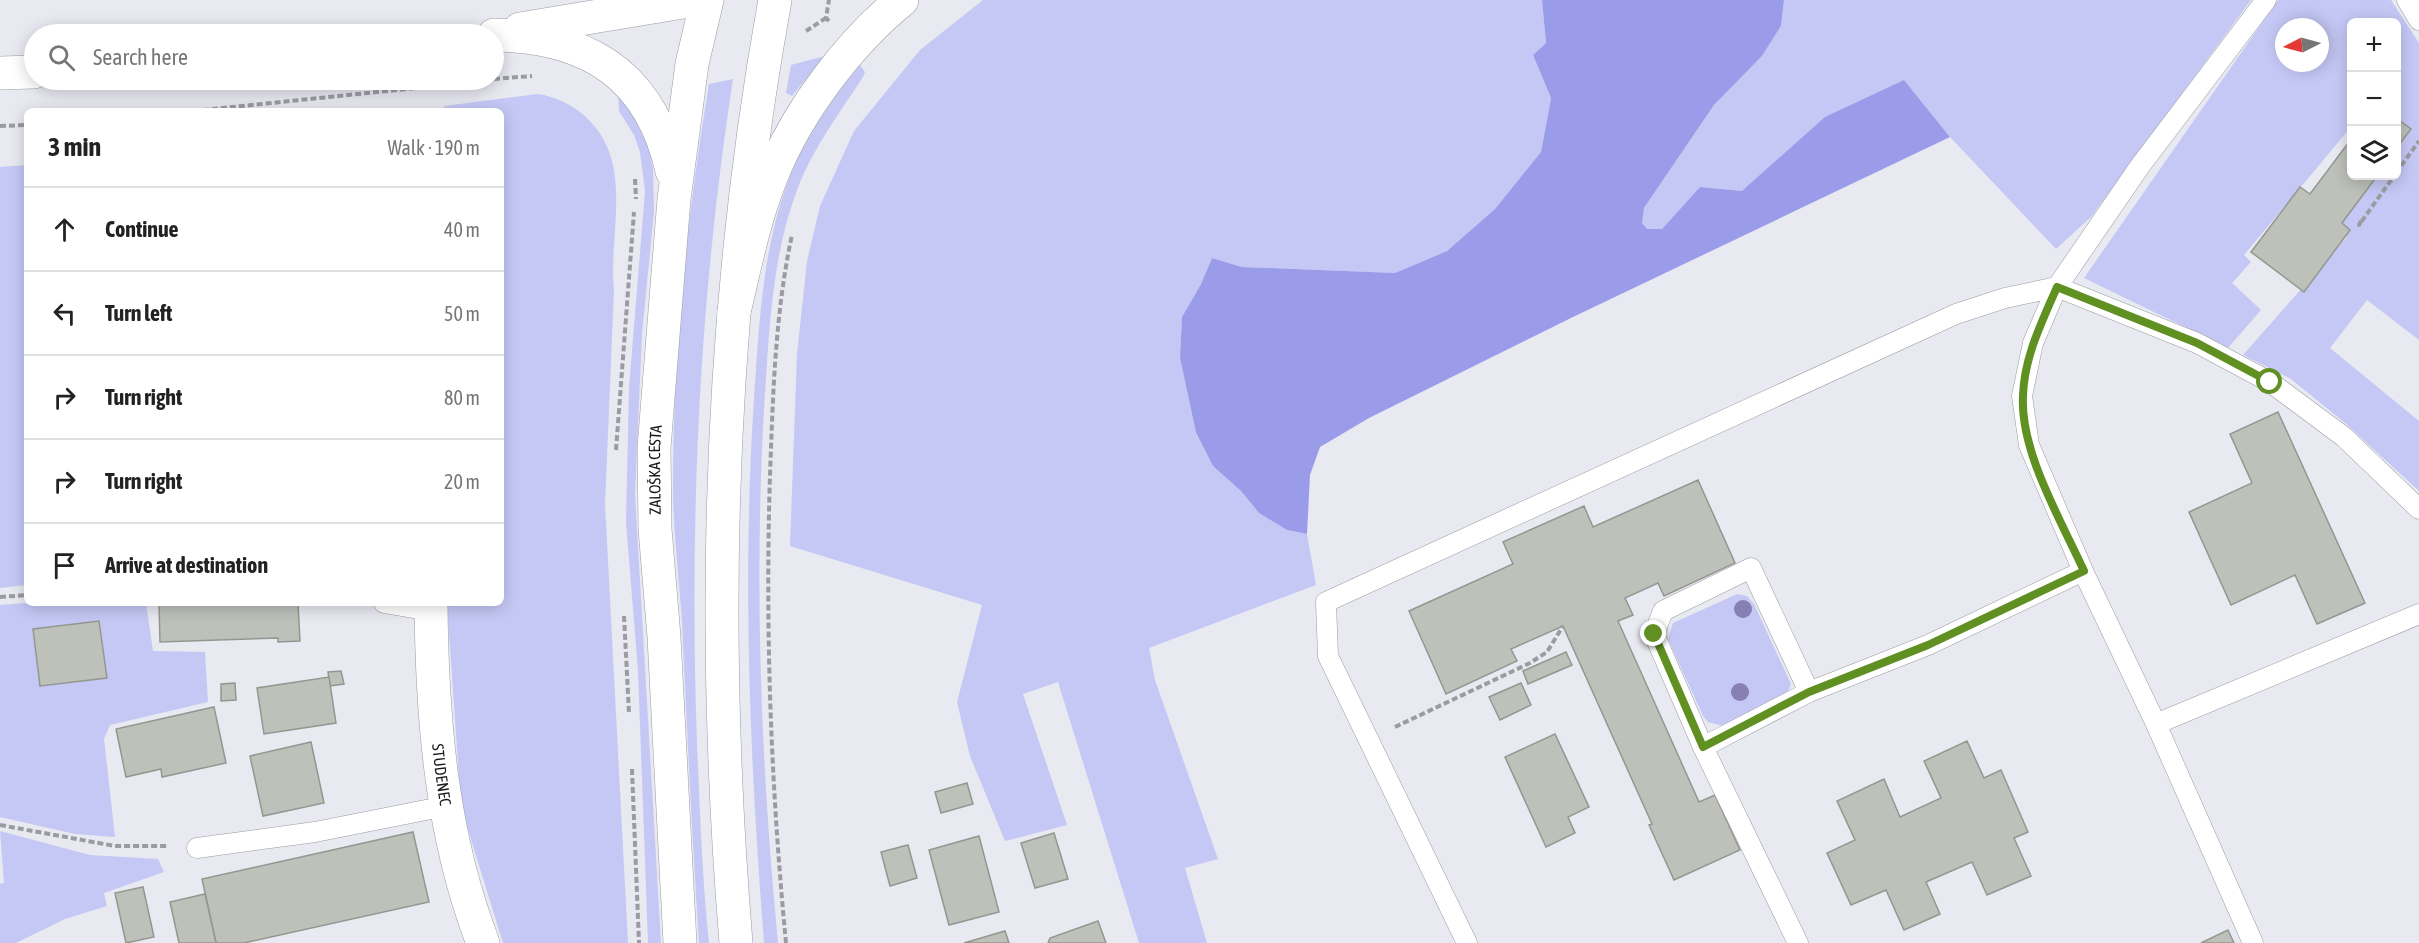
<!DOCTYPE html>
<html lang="en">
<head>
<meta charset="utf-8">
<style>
  :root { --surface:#fff; --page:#f2f2f2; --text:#222; --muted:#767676; --line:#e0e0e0 }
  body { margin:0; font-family:"Asap Condensed",sans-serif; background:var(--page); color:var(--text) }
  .controls { position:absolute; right:18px; top:18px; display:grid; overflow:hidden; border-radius:9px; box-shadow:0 3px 15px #0003 }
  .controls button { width:54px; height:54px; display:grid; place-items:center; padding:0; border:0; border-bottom:2px solid var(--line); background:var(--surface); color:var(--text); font:30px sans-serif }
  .compass { position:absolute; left:2275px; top:18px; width:54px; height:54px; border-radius:50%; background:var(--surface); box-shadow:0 3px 15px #0003; rotate:264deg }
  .stop { position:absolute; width:18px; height:18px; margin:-14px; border:4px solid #608f22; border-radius:50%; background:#fff }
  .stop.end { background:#608f22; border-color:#fff; box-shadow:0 2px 6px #0008 }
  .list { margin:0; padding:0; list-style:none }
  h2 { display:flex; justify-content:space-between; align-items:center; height:78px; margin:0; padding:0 24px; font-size:26px }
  h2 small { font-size:20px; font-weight:400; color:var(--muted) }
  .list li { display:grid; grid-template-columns:39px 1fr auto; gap:18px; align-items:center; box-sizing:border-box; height:84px; padding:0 24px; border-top:2px solid var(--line) }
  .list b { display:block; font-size:22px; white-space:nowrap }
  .list em { font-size:20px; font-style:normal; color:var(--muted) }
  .icon { flex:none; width:33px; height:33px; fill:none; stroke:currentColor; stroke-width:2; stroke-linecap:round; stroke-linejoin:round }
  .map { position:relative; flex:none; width:2419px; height:943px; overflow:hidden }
  .search { position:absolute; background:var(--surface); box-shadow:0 3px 15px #0003; left:24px; top:24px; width:480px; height:66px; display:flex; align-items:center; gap:15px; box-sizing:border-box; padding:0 21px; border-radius:33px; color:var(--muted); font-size:22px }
  .panel { position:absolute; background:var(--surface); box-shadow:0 3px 15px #0003; left:24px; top:108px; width:480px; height:498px; border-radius:9px }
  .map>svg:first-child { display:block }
  .green { fill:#c5c8f5; fill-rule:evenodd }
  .forest { fill:#9a9be9 }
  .building { fill:#bdc1ba; stroke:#949790; stroke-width:1.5 }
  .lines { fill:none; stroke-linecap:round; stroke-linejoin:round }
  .service-casing { stroke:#9b9ca3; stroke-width:21 }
  .minor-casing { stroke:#9b9ca3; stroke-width:34 }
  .primary-casing { stroke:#9b9ca3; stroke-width:34 }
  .motorway-casing { stroke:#9b9ca3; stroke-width:34 }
  .path { stroke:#9b9ca2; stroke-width:4; stroke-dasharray:6 3; stroke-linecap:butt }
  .service { stroke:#fff; stroke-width:20 }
  .minor { stroke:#fff; stroke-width:33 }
  .primary { stroke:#fff; stroke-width:33 }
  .motorway { stroke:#fff; stroke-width:33 }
  .tree { fill:#8680b5 }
  .route { stroke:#608f22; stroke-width:8 }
  .labels { text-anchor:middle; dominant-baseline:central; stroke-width:5; stroke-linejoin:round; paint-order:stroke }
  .street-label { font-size:16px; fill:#17181a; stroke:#fff }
</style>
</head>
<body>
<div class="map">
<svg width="2419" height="943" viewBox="0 0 2419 943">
  <rect width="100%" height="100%" fill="#e8e9f1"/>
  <g class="green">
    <path d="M983,0H1542L1546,43L1533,55L1551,98L1541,152L1495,209L1447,251L1395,273L1242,267L1212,258L1201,284L1182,317L1180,358L1196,434L1213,466L1241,491L1259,513L1287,530L1307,534L1316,585L1149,648L1155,680L1218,859L1185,868L1207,943H1139L1058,682L1023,694L1067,825L1005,841L970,756L957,702L982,605L790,546L797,354L807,261L820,206L854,131L920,50Z"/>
    <path d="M1784,0H2251L2091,217L2056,249L1950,137L1904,80L1742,191L1700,187L1662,229H1647L1642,223L1644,208L1714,105L1762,56L1781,26Z"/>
    <path d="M2278,0H2391L2419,43V340L2367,300L2330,348L2419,421V491L2345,423L2291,379L2243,355L2347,237L2341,231L2339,215L2370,176H2396V22H2352L2351,127L2244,255L2251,262L2232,283L2261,310L2228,348L2084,278ZM2284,27H2320V63H2284Z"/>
    <path d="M825,56L792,96L786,93L791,65Z"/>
    <path d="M860,65L865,72L863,77C839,114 813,148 797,190C771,259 769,336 764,409C754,587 761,766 778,943H764C750,762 742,580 754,399C759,326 762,253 787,184C803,141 831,100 860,65Z"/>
    <path d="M733,79C699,299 689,521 697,744C700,810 702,877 709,943H699C692,836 687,729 682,622C679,576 673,531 673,486C673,352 687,216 709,84Z"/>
    <path d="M618,93L631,110L649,149L653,169L654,211L642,334L635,495L661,943H648L638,671L626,522L629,388L645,191L640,152L634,135L619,111Z"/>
    <path d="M538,94C557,97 573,105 587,118C635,164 608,232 614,290L605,504L628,943H503L461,807L447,603H501V111H445L444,106Z"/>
    <path d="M27,165V585L0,588V167Z"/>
    <path d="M1737,594L1747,596L1754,604L1791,684L1786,697L1723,726L1708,722L1703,716L1668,639L1673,623Z"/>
    <path d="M27,603H146L153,651L205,652L208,702L110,725L104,739L115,837L75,834L0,817V605Z"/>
    <path d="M0,831L90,855L158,859L164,872L104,893L107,906L65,919L16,943H0V884L4,883Z"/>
  </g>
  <path class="forest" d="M1542,0H1784L1781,26L1762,56L1714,105L1644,208L1642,223L1647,229H1662L1700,187L1742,191L1825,117L1904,80L1950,137L1573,317L1369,418L1320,447L1310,475L1307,534L1287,530L1259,513L1241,491L1213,466L1196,433L1180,358L1182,317L1201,284L1212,258L1242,267L1395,273L1447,251L1495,209L1541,152L1551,98L1533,55L1546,43Z"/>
  <g class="building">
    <path d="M2396,118L2411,129L2396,149Z"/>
    <path d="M2352,138V176H2377L2342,223L2350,230L2304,292L2251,252L2300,187L2310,194Z"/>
    <path d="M2278,412L2365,603L2317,624L2295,575L2231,605L2189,512L2252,483L2230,434Z"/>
    <path d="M1698,480L1735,563L1664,596L1658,583L1625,598L1633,615L1618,621L1699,802L1715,795L1740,850L1674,880L1649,825L1652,824L1563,626L1511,649L1517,661L1446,694L1409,611L1513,564L1503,542L1584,506L1593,527Z"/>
    <path d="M177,603H298L300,641L278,642V638L160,642L159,605Z"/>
    <path d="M99,621L107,678L40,686L33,629Z"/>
    <path d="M1566,652L1572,665L1528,684L1523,671Z"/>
    <path d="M341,671L344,684L330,686L328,672Z"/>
    <path d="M329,677L336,723L264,734L257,688Z"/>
    <path d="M235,683L236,700L221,701V684Z"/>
    <path d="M1521,683L1531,705L1500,720L1489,697Z"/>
    <path d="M214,707L226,763L162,777L161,769L126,777L116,729Z"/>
    <path d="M1555,734L1589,807L1568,817L1575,833L1546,847L1505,757Z"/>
    <path d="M1967,741L1984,778L2001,770L2028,832L2014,838L2031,876L1987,895L1972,862L1926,882L1940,914L1904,930L1886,890L1851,905L1827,853L1855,840L1837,801L1884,779L1900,817L1941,798L1924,761Z"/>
    <path d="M311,742L324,803L263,816L250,756Z"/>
    <path d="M967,783L973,804L941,813L935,792Z"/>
    <path d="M413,832L429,902L244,943H216L202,879Z"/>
    <path d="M1054,833L1068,879L1035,888L1021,843Z"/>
    <path d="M979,836L999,912L949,925L929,850Z"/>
    <path d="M908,845L917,878L890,886L881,852Z"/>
    <path d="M143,887L154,937L126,943L115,893Z"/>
    <path d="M205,894L216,943H179L170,902Z"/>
    <path d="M1098,921L1106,943H1048L1050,938Z"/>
    <path d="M2228,930L2234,943H2201Z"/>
    <path d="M1005,931L1009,943H964Z"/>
  </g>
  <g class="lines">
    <g class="service-casing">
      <g id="service">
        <path d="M2266,0L2140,166L2057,287L2033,343L2022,396L2029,445L2083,571L2156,724L2419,614"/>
        <path d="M2407,0L2419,20"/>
        <path d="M384,603L431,611"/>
        <path d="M1809,692L1703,747L1654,634L1663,611L1751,568L1809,692L1928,645L2083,571"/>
        <path d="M2156,724L2253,943"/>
        <path d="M1703,747L1798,943"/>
        <path d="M197,848L315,832L446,806"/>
        <path d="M1467,943L1328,656L1326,602L1956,314L2005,298L2057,287L2197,343L2270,382L2344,437L2419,509"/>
      </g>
    </g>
    <g class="minor-casing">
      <g id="minor">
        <path id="s1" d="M431,603C432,718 441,834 483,943"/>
      </g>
    </g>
    <g class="primary-casing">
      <g id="primary">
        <path d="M520,29L695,0"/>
        <path d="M494,35C589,36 651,76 672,171"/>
        <path d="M0,73L34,72"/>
        <path id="s2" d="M680,943L664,637L655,529L654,448L674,199L692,64L707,0"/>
        <path d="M736,943C710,627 718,313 775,0"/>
      </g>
    </g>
    <g class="motorway-casing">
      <path id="motorway" d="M734,312C745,266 754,219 772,175C797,112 849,43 902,0"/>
    </g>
    <g class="path">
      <path d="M829,21L826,18L829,0"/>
      <path d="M806,31L826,18"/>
      <path d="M494,79L532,76"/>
      <path d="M194,111L493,80"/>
      <path d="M0,126L27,125"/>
      <path d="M2396,173L2419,141"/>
      <path d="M635,179L636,199"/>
      <path d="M2361,221L2359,225L2394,176"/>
      <path d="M616,450L634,212"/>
      <path d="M0,597L27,595"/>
      <path d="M624,616L629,713"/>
      <path d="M1395,727L1530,663L1547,652L1563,626"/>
      <path d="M632,769L639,943"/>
      <path d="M0,825L115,846H169"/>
      <path d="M786,943C771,787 765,631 770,475C773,395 775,313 792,235"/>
    </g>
    <use href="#service" class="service"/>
    <use href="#minor" class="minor"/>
    <use href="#primary" class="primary"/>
    <use href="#motorway" class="motorway"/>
  </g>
  <g class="tree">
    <circle cx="1743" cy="609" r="9"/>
    <circle cx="1740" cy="692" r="9"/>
  </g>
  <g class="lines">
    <path class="route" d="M1654,634L1703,747L1809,692L1928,645L2084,571C2061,520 2020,452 2023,396C2024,357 2042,322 2057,287L2197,343L2270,382"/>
  </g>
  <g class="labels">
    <g class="street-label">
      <text stroke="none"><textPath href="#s2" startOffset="474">ZALOŠKA CESTA</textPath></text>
      <text stroke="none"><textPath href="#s1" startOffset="172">STUDENEC</textPath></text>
    </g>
  </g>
</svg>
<div class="controls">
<button>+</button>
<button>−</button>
<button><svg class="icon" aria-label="layers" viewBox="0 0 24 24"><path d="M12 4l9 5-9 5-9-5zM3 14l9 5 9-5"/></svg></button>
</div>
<svg class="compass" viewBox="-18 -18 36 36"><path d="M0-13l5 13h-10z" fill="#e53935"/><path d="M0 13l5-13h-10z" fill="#767676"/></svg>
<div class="stop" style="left:2270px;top:382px"></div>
<div class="stop end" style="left:1654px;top:634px"></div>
<div class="search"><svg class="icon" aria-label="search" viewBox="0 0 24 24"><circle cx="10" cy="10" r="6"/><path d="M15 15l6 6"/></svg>Search here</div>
<section class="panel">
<h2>3 min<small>Walk · 190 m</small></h2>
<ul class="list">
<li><svg class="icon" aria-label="ahead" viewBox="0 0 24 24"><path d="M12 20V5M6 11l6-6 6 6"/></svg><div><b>Continue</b></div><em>40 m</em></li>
<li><svg class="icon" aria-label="left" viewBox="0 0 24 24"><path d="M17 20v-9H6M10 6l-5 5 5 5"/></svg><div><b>Turn left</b></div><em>50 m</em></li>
<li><svg class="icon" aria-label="right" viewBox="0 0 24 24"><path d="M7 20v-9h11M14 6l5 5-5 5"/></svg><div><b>Turn right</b></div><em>80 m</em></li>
<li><svg class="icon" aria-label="right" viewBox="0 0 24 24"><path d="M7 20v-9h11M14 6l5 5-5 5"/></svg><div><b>Turn right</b></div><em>20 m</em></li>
<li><svg class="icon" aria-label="arrive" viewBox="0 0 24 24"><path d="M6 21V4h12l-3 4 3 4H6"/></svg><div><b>Arrive at destination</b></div></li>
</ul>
</section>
</div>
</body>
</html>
